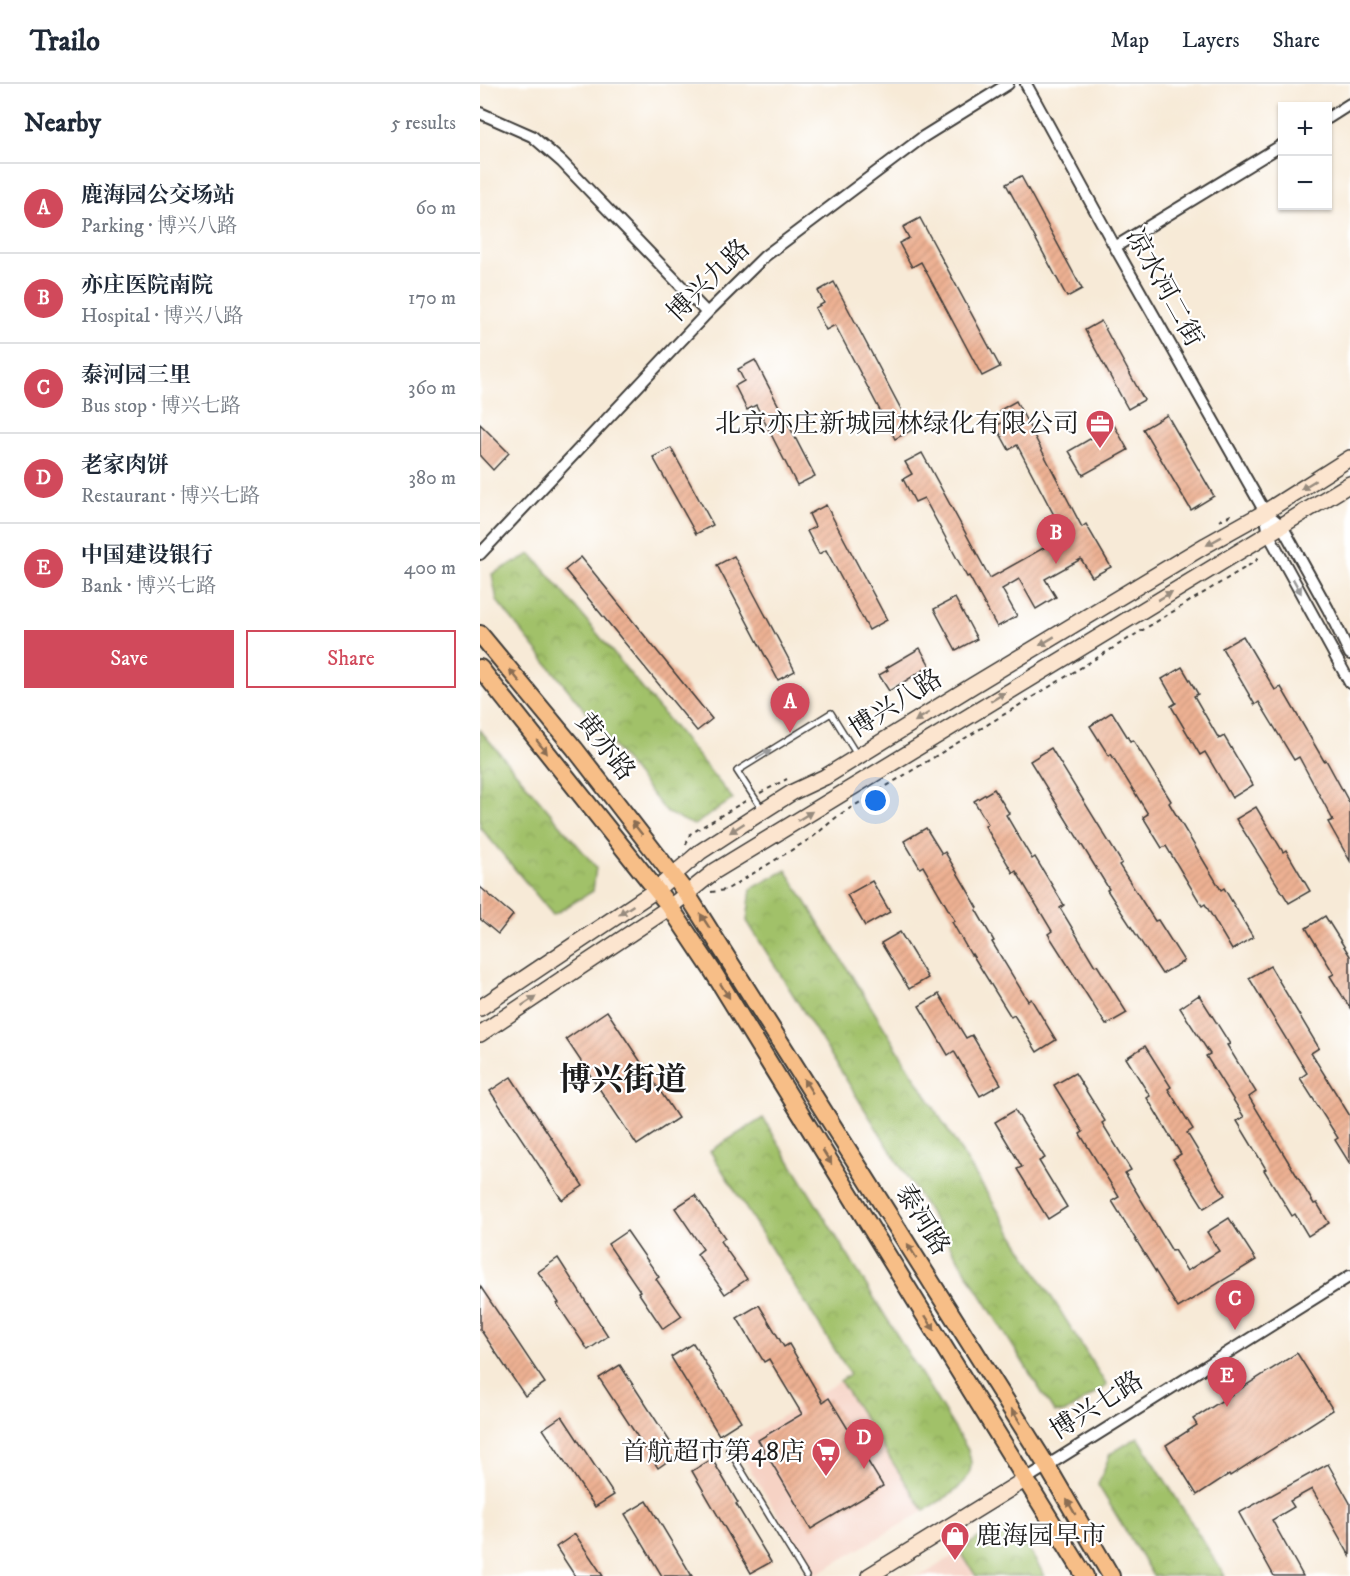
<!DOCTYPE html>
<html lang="en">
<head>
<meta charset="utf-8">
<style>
  :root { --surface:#fff; --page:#f2f2f3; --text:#1f2937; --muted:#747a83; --line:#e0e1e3; --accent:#d1495b }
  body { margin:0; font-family:"IM FELL DW Pica","Noto Serif SC",serif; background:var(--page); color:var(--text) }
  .controls { position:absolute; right:18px; top:18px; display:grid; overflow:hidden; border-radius:0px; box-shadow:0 2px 4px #0004 }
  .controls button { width:54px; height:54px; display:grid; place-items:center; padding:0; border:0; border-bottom:2px solid var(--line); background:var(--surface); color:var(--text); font:30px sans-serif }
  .you { position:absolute; left:396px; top:717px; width:21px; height:21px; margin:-15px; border:4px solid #fff; border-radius:50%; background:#1a73e8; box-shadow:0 0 0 9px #1a73e833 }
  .badge { display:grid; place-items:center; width:39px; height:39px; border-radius:50%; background:var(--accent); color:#fff; font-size:20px; font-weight:700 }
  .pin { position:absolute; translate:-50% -50px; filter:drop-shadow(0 2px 3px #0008) }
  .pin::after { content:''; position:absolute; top:32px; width:21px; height:18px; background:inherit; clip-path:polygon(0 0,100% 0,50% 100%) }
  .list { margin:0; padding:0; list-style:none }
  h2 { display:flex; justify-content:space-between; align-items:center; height:78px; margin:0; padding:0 24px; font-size:26px }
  h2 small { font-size:20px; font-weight:400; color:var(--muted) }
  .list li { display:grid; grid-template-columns:39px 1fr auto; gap:18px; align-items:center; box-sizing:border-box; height:90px; padding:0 24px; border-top:2px solid var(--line) }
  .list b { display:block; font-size:22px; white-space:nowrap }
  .list p { margin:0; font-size:20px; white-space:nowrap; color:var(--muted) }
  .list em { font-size:20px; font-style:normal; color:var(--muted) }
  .actions { display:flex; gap:12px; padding:18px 24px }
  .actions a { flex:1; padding:14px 0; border:2px solid var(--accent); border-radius:0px; text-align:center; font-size:21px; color:var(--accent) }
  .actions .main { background:var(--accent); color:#fff }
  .map { position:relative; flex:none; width:870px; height:1492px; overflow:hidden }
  header { display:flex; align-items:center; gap:36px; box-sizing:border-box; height:84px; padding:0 30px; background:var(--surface); border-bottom:2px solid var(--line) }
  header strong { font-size:28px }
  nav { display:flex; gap:33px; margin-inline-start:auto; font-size:21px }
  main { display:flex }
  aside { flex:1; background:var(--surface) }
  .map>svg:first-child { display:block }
  .built { fill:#f6d2c4 }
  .park { fill:url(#park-crowns); stroke:#5e6e42; stroke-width:1.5 }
  .building { fill:url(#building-hatch) }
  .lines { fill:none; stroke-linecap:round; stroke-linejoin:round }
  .lane-casing { stroke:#3d3b38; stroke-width:8 }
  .street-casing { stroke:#3d3b38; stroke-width:14 }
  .secondary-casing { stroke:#3d3b38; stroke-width:18 }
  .primary-casing { stroke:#3d3b38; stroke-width:20 }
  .path { stroke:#3d3b38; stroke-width:2; stroke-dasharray:4.5 4.5; stroke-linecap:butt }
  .lane { stroke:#fff; stroke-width:5 }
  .street { stroke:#fff; stroke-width:10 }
  .secondary { stroke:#fce5cf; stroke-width:15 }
  .primary { stroke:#f7be87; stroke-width:16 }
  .oneway { fill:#978b7e }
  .oneway2 { fill:#999 }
  .oneway3 { fill:#8a6d52 }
  .labels { text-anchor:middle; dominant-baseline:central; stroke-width:4.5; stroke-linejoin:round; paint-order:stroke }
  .street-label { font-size:26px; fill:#1c1c1c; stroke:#fff }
  .poi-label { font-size:26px; fill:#1c1c1c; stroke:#fff; text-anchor:end }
  .district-label { font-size:32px; font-weight:bold; fill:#1c1c1c; stroke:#fff }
</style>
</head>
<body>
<header>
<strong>Trailo</strong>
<nav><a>Map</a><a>Layers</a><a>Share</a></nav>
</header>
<main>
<aside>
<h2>Nearby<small>5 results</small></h2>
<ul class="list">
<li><span class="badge">A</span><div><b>鹿海园公交场站</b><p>Parking · 博兴八路</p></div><em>60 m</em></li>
<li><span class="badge">B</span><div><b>亦庄医院南院</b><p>Hospital · 博兴八路</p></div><em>170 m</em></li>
<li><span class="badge">C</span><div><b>泰河园三里</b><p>Bus stop · 博兴七路</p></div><em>360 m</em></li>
<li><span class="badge">D</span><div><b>老家肉饼</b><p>Restaurant · 博兴七路</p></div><em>380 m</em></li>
<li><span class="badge">E</span><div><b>中国建设银行</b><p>Bank · 博兴七路</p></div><em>400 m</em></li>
</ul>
<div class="actions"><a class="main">Save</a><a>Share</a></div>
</aside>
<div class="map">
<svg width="870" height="1492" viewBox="0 0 870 1492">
  <defs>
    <pattern id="park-crowns" width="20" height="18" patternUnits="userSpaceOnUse" patternTransform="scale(1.5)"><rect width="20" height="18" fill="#a1c169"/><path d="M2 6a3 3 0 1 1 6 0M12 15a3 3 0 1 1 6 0" fill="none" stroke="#8aa55a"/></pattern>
    <pattern id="building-hatch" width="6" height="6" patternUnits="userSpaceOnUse" patternTransform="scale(1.5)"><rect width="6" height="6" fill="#edb193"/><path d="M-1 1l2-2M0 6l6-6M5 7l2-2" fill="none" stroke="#cb987e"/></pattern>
  </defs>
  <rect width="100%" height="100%" fill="#fff"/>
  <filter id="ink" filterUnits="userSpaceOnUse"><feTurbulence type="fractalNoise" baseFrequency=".0167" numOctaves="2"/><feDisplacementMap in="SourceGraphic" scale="12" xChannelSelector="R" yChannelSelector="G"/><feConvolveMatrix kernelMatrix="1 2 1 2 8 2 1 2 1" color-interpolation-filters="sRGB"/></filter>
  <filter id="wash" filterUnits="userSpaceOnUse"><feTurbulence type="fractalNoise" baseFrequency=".008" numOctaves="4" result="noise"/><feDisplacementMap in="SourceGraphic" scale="24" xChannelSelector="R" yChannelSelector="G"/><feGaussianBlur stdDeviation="1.35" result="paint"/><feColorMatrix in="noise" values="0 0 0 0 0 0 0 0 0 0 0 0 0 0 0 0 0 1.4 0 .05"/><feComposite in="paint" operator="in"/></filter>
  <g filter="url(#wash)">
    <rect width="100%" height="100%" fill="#f7ead7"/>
    <g class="built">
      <path d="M360,1297L444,1427L335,1491L255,1361Z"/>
      <path d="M480,1467L496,1492H435L446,1489Z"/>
    </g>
    <g class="park">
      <path d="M51,470L61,481L253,715L214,741L187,729L17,517L12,490Z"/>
      <path d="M0,646L116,783L113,807L73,831L0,743Z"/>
      <path d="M306,786L627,1302L584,1329L574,1328L267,837L271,805Z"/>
      <path d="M283,1034L488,1366C489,1370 491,1376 491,1380C491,1403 460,1416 444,1427L360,1297L370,1290L230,1067Z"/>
      <path d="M658,1353L745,1492H673L618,1401L630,1370Z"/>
      <path d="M523,1445L537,1450L544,1458L565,1492H496L480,1467L504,1450Z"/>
    </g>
    <g id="blocks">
      <g class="building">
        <path d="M541,92L602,205L587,213L526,100Z"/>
        <path d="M440,134L520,283L502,292L441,178L432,183L419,159L429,154L423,143Z"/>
        <path d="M354,198L432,346L415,355L355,241L346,246L335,224L344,219L338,207Z"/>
        <path d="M621,237L664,316L648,325L605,246Z"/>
        <path d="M275,276L335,392L317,401L276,321L267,326L255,302L264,297L258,285Z"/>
        <path d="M536,317L602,443L606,440L631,483L612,493L601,475L565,495L576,513L556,525L539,495L522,505L537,532L517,543L489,492L487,493L444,414L435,418L423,395L432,390L425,378L442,369L510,494L585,452L537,361L529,366L516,342L525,337L520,326Z"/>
        <path d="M687,331L734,412L711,426L663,345Z"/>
        <path d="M0,340L29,369L13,386L0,372Z"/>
        <path d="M634,341L648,366L603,391L589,367Z"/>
        <path d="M191,364L233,441L216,450L173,373Z"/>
        <path d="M346,421L407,536L389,546L346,466L339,470L327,447L335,443L329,430Z"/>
        <path d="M254,472L315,587L298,596L237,481Z"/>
        <path d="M101,473L232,635L217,647L85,486Z"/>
        <path d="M475,514L497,555L476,566L454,525Z"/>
        <path d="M763,552L795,606L801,603L844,677L846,676L870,720V777L848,738L853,736L819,673L814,676L779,618L775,621L742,564Z"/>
        <path d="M440,564L450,582L409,607L399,591L408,586L406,584Z"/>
        <path d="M702,583L718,610L714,612L739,655L744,652L773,701L752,714L725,668L720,671L691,622L696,619L682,595Z"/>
        <path d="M632,628L650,657L653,656L691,717L689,719L741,806L744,804L773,853L752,866L725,820L722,822L686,762L682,764L663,733L668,730L631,670L629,672L610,642Z"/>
        <path d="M571,664L642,779L639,781L675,837L678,836L704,877L682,890L627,806L629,805L550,677Z"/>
        <path d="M514,705L529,729L526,731L552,775L555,773L584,821L580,824L615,882L617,881L647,929L626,941L568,850L572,847L536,787L533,789L505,742L508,740L494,717Z"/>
        <path d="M776,723L803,768L806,766L830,807L809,819L756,735Z"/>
        <path d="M446,744L462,770L465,768L498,824L496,826L514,857L512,858L548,917L551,915L576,956L557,968L534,931L531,933L492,870L491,871L472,838L475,837L443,782L440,784L424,757Z"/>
        <path d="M392,797L410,828L385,842L367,811Z"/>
        <path d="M0,803L33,831L18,850L0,835Z"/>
        <path d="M845,832L870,872V924L850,892L854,890L826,844Z"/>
        <path d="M420,848L448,894L429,905L401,859Z"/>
        <path d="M790,882L839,964L831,969L870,1032V1080L855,1056L858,1054L820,994L827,989L769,894Z"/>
        <path d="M459,910L486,954L492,951L521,1000L500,1012L474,967L468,971L439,922Z"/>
        <path d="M719,911L750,960L747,961L776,1008L769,1013L834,1120L837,1119L849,1139L828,1152L815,1130L812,1132L784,1086L786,1085L757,1037L764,1033L726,972L730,970L700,924Z"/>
        <path d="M127,927L198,1034L157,1061L86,955Z"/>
        <path d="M665,962L691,1003L688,1005L713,1045L707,1049L745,1111L724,1124L693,1075L701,1070L667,1014L670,1012L646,974Z"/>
        <path d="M595,989L625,1037L622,1039L651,1086L645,1089L692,1167L694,1166L707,1187L739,1167L727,1148L749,1134L776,1176L698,1224L632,1117L639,1113L600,1050L603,1048L574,1001Z"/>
        <path d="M31,993L103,1102L82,1116L10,1007Z"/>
        <path d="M535,1026L565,1074L559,1077L587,1123L568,1135L537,1085L542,1083L515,1038Z"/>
        <path d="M215,1111L245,1154L240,1157L267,1195L245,1210L217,1170L223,1165L195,1124Z"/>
        <path d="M147,1147L179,1193L176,1195L202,1232L183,1245L158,1208L160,1207L128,1160Z"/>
        <path d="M78,1174L128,1252L108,1266L77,1220L79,1219L58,1188Z"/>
        <path d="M0,1202L65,1299L45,1312L0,1245Z"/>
        <path d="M279,1221L304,1263L309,1260L343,1318L349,1314L403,1402L331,1445L278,1356L322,1330L289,1275L284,1278L257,1234Z"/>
        <path d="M213,1259L261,1337L239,1351L191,1273Z"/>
        <path d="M817,1269L853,1326L750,1392L749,1390L717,1411L686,1361L717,1341L713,1335Z"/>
        <path d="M140,1281L198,1370L178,1384L119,1294Z"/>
        <path d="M82,1332L134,1411L115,1423L63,1345Z"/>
        <path d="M232,1375L258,1419L256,1420L291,1478L271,1489L212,1387Z"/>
        <path d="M848,1380L870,1419V1472L832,1405L810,1417L814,1423L792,1436L823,1492H794L759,1429Z"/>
        <path d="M167,1417L212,1492H182L145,1430Z"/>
        <path d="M95,1450L123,1492H95L76,1463Z"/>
      </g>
    </g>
  </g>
  <g filter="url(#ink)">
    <use href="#blocks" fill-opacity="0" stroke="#3d3b38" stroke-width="1.5"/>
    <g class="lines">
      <g class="lane-casing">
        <g id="lane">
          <path d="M282,725L257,687L351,629L377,671"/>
          <path d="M249,1366L326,1492"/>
        </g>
      </g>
      <g class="street-casing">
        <g id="street">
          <path d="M546,0L635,163L785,428L789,451L870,599"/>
          <path d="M0,29L52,52L82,78L227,229"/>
          <path d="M848,34L870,20"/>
          <path d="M635,163L802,61"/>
          <path d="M785,428L802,442L848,525L870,570"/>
          <path d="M0,470L227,229L285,172L443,53L528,0"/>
          <path d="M546,1395L870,1192"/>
        </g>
      </g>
      <g class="secondary-casing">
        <g id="secondary">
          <path d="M0,924L176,806L220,768L283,727L313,708L345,693L492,602L726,461L785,428L870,374"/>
          <path d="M0,950L190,823L235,787L870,400"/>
          <path d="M389,1492L546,1395"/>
        </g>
      </g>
      <g class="primary-casing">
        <g id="primary">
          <path d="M0,550L95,665L207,810L567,1382L631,1492"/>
          <path d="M0,584L190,823L232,886L605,1492"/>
        </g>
      </g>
      <g class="path">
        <path d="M739,437L755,429"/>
        <path d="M280,709L307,695"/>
        <path d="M206,761L210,750L267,716"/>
        <path d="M231,808L246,806L333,753L359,731L776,477L778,472"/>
      </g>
      <use href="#lane" class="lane"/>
      <use href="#street" class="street"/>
      <use href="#secondary" class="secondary"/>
      <use href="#primary" class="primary"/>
    </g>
    <defs><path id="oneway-solid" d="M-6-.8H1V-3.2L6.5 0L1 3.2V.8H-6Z" transform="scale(1.5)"/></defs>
    <g class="oneway">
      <use href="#oneway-solid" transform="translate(828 401) rotate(148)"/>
      <use href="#oneway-solid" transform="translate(734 457) rotate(151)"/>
      <use href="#oneway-solid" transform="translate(685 512) rotate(-31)"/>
      <use href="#oneway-solid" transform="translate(567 557) rotate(149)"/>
      <use href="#oneway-solid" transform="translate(518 613) rotate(-31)"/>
      <use href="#oneway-solid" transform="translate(442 633) rotate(148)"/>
      <use href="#oneway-solid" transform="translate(325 732) rotate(-32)"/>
      <use href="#oneway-solid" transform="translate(257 744) rotate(147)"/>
      <use href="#oneway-solid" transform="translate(146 826) rotate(146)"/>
      <use href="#oneway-solid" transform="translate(49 917) rotate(-34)"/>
    </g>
    <g class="oneway2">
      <use href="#oneway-solid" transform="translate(817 502) rotate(61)"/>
      <use href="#oneway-solid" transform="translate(284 670) rotate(-31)"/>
    </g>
    <g class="oneway3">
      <use href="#oneway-solid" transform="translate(35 592) rotate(-129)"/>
      <use href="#oneway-solid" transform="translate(62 663) rotate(52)"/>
      <use href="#oneway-solid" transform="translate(157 744) rotate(-128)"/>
      <use href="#oneway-solid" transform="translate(225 837) rotate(-123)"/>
      <use href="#oneway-solid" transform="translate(245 907) rotate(58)"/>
      <use href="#oneway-solid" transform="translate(328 1002) rotate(-122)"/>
      <use href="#oneway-solid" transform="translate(347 1073) rotate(58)"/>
      <use href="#oneway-solid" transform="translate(432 1167) rotate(-122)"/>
      <use href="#oneway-solid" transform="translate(450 1239) rotate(58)"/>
      <use href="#oneway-solid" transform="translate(536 1332) rotate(-122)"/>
      <use href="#oneway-solid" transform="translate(591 1423) rotate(-120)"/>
    </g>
  </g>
  <defs>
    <g id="office-pin" transform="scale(1.5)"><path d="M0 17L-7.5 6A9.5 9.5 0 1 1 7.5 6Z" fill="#d1495b" stroke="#fff"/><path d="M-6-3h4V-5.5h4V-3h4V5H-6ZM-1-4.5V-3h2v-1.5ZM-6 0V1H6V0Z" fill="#fff"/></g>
    <g id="supermarket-pin" transform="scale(1.5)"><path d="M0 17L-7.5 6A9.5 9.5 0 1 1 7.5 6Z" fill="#d1495b" stroke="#fff"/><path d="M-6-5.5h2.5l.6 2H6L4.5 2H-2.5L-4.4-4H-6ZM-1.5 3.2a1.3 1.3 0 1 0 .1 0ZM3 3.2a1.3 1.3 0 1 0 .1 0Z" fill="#fff"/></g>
    <g id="shop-pin" transform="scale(1.5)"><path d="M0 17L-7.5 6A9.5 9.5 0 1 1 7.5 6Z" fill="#d1495b" stroke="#fff"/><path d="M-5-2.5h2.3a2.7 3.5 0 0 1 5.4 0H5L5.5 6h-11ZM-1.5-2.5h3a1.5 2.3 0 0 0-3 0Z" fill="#fff"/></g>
  </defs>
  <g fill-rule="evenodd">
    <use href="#office-pin" x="620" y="340"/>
    <use href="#supermarket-pin" x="346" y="1368"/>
    <use href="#shop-pin" x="475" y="1452"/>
  </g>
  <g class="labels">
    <g class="street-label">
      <text transform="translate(229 197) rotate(-45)">博兴九路</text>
      <text transform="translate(684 204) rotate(61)">凉水河二街</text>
      <text transform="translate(416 620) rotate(-32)">博兴八路</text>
      <text transform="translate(125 663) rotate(52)">黄亦路</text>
      <text transform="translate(442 1136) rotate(58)">泰河路</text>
      <text transform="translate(617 1322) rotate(-32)">博兴七路</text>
    </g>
    <g class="poi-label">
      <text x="599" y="340">北京亦庄新城园林绿化有限公司</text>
      <text x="325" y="1368">首航超市第48店</text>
      <text x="496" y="1452" text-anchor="start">鹿海园早市</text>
    </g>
    <g class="district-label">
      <text x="143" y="997">博兴街道</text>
    </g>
  </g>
</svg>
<div class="controls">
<button>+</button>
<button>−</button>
</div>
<div class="you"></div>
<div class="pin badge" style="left:310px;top:649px">A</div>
<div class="pin badge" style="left:576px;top:480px">B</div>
<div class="pin badge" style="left:755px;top:1246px">C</div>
<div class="pin badge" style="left:384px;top:1385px">D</div>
<div class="pin badge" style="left:747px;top:1323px">E</div>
</div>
</main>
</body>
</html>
